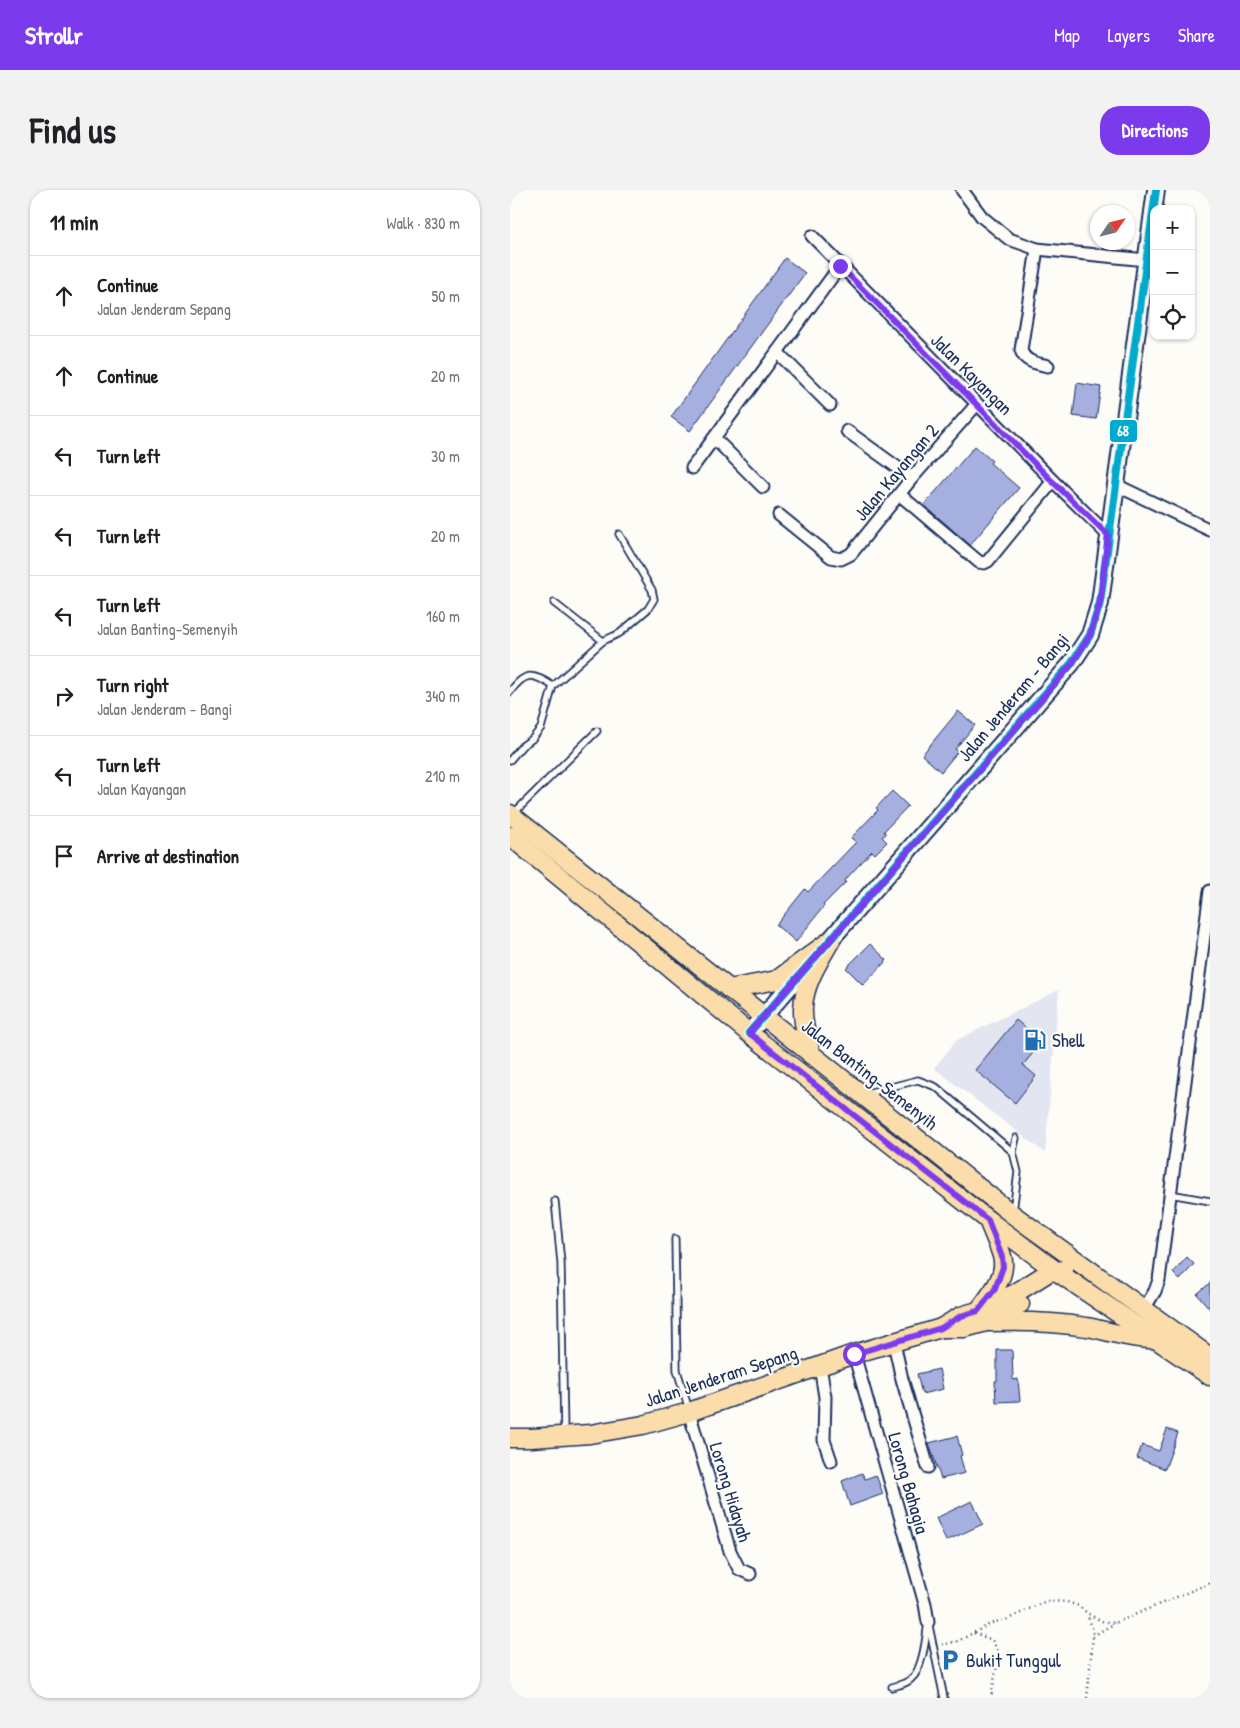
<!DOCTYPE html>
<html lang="en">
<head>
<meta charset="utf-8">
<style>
  :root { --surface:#fff; --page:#f2f2f2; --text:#202124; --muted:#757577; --line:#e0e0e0; --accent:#7c3aed }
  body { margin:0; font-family:"Patrick Hand",sans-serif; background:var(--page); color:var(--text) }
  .controls { position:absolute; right:15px; top:15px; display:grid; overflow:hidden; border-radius:10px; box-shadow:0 1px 4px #0004 }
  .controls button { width:45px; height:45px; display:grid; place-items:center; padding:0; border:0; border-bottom:1px solid var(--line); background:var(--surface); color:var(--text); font:25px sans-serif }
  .compass { position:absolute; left:580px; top:15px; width:45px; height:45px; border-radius:50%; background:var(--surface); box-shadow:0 1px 4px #0004; rotate:55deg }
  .stop { position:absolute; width:15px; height:15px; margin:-11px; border:4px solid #7c3aed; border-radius:50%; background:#fff }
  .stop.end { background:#7c3aed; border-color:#fff; box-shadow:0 1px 5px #0008 }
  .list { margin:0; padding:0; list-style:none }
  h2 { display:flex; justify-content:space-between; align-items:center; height:65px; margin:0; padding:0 20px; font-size:21px }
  h2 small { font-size:16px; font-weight:400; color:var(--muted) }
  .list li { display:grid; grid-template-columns:32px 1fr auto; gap:15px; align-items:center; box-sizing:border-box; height:80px; padding:0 20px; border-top:1px solid var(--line) }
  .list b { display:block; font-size:19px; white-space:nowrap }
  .list p { margin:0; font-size:16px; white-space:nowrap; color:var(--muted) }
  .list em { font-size:16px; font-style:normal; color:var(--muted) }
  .icon { flex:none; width:28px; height:28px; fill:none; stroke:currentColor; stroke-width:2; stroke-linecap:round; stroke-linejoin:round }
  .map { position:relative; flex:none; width:700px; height:1508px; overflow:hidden; border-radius:20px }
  header { display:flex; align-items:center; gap:30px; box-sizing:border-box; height:70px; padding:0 25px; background:var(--accent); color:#fff }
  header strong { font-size:24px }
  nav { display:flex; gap:28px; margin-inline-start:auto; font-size:18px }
  .intro { display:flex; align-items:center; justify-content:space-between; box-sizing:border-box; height:120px; padding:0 30px }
  h1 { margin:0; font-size:35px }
  .button { padding:12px 22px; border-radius:20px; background:var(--accent); color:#fff; font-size:18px; font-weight:700 }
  main { display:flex; gap:30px; padding:0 30px }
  aside { flex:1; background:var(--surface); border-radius:20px; box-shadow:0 1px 4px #0004 }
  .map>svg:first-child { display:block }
  .built { fill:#e3e5f0 }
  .building { fill:#a6b0e0; stroke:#1b2f5e }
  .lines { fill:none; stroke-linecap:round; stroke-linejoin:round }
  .service-casing { stroke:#1b2f5e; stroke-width:9 }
  .minor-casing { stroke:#1b2f5e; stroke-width:15 }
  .secondary-casing { stroke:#1b2f5e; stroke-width:20 }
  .primary-casing { stroke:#1b2f5e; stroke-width:21 }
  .path { stroke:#1b2f5e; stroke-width:2.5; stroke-dasharray:1 4; stroke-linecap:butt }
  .service { stroke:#fdfcf7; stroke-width:5.5 }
  .minor { stroke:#fdfcf7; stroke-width:11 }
  .secondary { stroke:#fdfcf7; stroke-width:16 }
  .primary { stroke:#faddab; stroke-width:18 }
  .bus-1-casing { stroke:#fdfcf7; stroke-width:11 }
  .bus-1 { stroke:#00a9ce; stroke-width:8 }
  .route { stroke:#7c3aed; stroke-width:6 }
  .labels { text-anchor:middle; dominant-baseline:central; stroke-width:4; stroke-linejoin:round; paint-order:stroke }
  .street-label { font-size:19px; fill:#1b2f5e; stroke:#fdfcf7 }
  .poi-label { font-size:19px; fill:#1b2f5e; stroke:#fdfcf7; text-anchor:start }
  .line-badge { stroke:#fdfcf7; stroke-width:2 }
  .badge-label { font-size:14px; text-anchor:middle; font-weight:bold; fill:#fff }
</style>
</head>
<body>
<header>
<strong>Strollr</strong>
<nav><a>Map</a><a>Layers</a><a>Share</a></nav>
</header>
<div class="intro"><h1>Find us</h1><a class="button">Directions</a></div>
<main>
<aside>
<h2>11 min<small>Walk · 830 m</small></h2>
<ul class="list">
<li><svg class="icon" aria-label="ahead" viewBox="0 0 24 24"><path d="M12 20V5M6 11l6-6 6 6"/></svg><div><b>Continue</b><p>Jalan Jenderam Sepang</p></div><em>50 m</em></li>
<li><svg class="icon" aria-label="ahead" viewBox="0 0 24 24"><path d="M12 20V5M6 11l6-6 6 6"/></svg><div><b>Continue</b></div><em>20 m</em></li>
<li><svg class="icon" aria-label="left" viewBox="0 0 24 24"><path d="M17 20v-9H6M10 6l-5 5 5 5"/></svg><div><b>Turn left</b></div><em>30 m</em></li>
<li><svg class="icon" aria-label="left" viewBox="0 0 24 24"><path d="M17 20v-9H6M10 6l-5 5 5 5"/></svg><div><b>Turn left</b></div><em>20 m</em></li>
<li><svg class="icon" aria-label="left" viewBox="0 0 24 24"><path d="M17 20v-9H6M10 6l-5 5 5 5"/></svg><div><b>Turn left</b><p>Jalan Banting-Semenyih</p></div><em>160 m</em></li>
<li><svg class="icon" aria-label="right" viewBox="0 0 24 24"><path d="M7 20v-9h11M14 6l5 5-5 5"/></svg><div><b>Turn right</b><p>Jalan Jenderam - Bangi</p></div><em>340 m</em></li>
<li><svg class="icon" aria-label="left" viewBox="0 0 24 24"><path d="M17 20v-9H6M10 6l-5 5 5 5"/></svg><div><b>Turn left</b><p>Jalan Kayangan</p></div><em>210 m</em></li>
<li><svg class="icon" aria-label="arrive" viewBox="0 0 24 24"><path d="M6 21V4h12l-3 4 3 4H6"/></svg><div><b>Arrive at destination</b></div></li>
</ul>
</aside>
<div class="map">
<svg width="700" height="1508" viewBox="0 0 700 1508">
  <rect width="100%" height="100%" fill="#fdfcf7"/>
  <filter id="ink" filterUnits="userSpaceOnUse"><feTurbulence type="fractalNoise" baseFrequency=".02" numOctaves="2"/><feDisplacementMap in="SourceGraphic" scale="10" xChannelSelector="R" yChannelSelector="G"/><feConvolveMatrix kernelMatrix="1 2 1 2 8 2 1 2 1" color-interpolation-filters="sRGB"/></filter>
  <g filter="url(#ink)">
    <path class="built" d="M549,800L535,963L424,878L447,850Z"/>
    <g class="building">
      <path d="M275,68L295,83L180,241L161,227Z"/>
      <path d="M567,193L591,197L586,229L563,226Z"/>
      <path d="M465,256L482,271L480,273L509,298L460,355L414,315Z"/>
      <path d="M448,521L465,535L445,559L448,561L431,582L412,565Z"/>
      <path d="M382,601L398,616L374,641L376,644L372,647L377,652L365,664L362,661L335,690L336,692L313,715L314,716L286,752L266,735L295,699L298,702L346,652L341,648L368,620L366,618Z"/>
      <path d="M360,754L377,770L353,795L336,778Z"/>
      <path d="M506,830L532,852L513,875L526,886L505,913L465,880Z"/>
      <path d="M677,1067L684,1074L670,1090L663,1083Z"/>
      <path d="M700,1093V1119L687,1104Z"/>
      <path d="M487,1160H502L503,1190L508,1189L510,1211L486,1212L485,1191H487Z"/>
      <path d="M429,1179L433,1199L412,1204L407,1184Z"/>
      <path d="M657,1239L668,1243L655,1279L627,1268L632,1255L649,1261Z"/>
      <path d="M447,1246L452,1265L450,1266L455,1283L431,1289L419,1253Z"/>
      <path d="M352,1283L355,1289L366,1285L373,1304L340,1316L332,1291Z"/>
      <path d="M462,1311L473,1334L436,1351L426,1328Z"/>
    </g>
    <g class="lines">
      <g class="service-casing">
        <g id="service">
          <path d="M44,413L93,451"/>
          <path d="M0,502C15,481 23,483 43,496"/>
          <path d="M0,570L12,556L22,549L31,538L43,496L93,451L110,443L138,419L144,409L142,400L109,344"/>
          <path d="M3,624L87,541"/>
          <path d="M357,903L408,890L426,897L503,962"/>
          <path d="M660,1004L700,1011"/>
          <path d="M45,1011L51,1073L54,1243"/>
          <path d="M503,1022L508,982L503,962L506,948"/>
          <path d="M165,1049L167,1180L179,1220"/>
          <path d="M419,1436L434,1508"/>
          <path d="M382,1497C389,1495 396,1494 401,1489C413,1479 416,1447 418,1432"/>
        </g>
      </g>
      <g class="minor-casing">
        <g id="minor">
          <path d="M452,0L472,27L499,49L527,59L636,70"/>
          <path d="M302,46L543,291L598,345"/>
          <path d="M527,59L511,160C515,173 527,173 538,176"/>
          <path d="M267,162L320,215"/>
          <path d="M337,241L402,288"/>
          <path d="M204,248L253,297"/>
          <path d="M182,278L330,76"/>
          <path d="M606,295L700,340"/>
          <path d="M389,304L469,372L474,373L478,371L543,291"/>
          <path d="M269,325L321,367L331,369L341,364L402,288L467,214"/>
          <path d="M634,1119L645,1101L649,1090L700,701"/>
          <path d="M384,1153L392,1189L418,1277"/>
          <path d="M344,1164L415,1414L418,1432"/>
          <path d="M310,1176L315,1207L314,1250L321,1271"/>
          <path d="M179,1222L220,1361L229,1379L240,1384"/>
        </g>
      </g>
      <g class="secondary-casing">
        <path id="secondary" d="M239,843L561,474L580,445L590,413L646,0"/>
      </g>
      <g class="primary-casing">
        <g id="primary">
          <path d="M0,624L502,1024L700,1167"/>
          <path d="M0,646L239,843L478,1030L546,1081L700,1186"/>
          <path d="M219,799L267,790L317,753"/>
          <path d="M301,865C298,850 292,834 293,818C294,793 309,771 321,750"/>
          <path d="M470,1119C480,1105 498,1086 492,1066C489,1055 482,1041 478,1030"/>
          <path d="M480,1132C512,1131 545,1132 577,1137C599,1141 620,1149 642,1149"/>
          <path d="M431,1138H454L476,1132L510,1114"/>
          <path d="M0,1248H21L80,1244L133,1235L179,1222L344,1164L431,1138L451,1126L468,1121L504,1104L539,1082L554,1080"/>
        </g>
      </g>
      <g class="path">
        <path d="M464,1443L482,1450L489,1463L481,1508"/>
        <path d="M583,1446L605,1433"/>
        <path d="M432,1455L448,1451L484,1432L496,1430L536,1411L557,1412L569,1416L577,1423L591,1431L605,1433L700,1393"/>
        <path d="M577,1508L583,1446L582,1437L577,1425"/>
      </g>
      <use href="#service" class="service"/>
      <use href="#minor" class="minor"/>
      <use href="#secondary" class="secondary"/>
      <use href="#primary" class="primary"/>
      <g class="bus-1-casing">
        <path id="bus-1" d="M239,843L561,474L580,445L590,413L646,0"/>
      </g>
      <use href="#bus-1" class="bus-1"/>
    </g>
  </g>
  <g class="lines" filter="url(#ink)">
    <path class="route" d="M330,76L542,291L598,345L590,413L580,445L562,474L239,843L478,1030L492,1067L493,1077L485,1099L468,1121L451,1126L431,1138L344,1164"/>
  </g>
  <defs>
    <g id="fuel-bare" transform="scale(1.725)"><path d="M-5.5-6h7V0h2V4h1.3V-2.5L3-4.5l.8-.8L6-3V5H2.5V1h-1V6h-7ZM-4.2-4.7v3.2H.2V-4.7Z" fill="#1f6fb2" stroke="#fdfcf7" stroke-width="2.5" paint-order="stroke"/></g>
    <g id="parking-bare" transform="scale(1.725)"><path d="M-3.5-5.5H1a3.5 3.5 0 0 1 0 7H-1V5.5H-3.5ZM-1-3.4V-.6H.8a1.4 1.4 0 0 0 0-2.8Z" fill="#1f6fb2" stroke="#fdfcf7" stroke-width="2.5" paint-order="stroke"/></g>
  </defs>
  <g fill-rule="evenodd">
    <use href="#fuel-bare" x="525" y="850"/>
    <use href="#parking-bare" x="440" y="1470"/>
  </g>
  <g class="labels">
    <g class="street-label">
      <text transform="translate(462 184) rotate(45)">Jalan Kayangan</text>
      <text transform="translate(386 282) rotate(-50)">Jalan Kayangan 2</text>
      <text transform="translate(503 507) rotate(-50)">Jalan Jenderam - Bangi</text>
      <text transform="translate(360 884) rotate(38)">Jalan Banting-Semenyih</text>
      <text transform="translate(211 1186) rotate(-18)">Jalan Jenderam Sepang</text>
      <text transform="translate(399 1293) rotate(74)">Lorong Bahagia</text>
      <text transform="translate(221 1302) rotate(73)">Lorong Hidayah</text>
    </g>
    <g class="poi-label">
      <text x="542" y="850">Shell</text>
      <text x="456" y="1470">Bukit Tunggul</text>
    </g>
  </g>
  <rect class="line-badge" x="599" y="229" width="29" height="24" rx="5" fill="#00a9ce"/>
  <g class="badge-label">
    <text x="613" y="246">68</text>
  </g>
</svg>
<div class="controls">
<button>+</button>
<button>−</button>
<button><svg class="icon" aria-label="locate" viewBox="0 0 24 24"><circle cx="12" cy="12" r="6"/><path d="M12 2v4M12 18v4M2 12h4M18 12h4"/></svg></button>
</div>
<svg class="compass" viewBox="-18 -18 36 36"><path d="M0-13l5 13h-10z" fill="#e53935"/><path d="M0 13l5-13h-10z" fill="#757577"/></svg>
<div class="stop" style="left:344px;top:1164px"></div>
<div class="stop end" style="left:330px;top:76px"></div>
</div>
</main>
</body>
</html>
